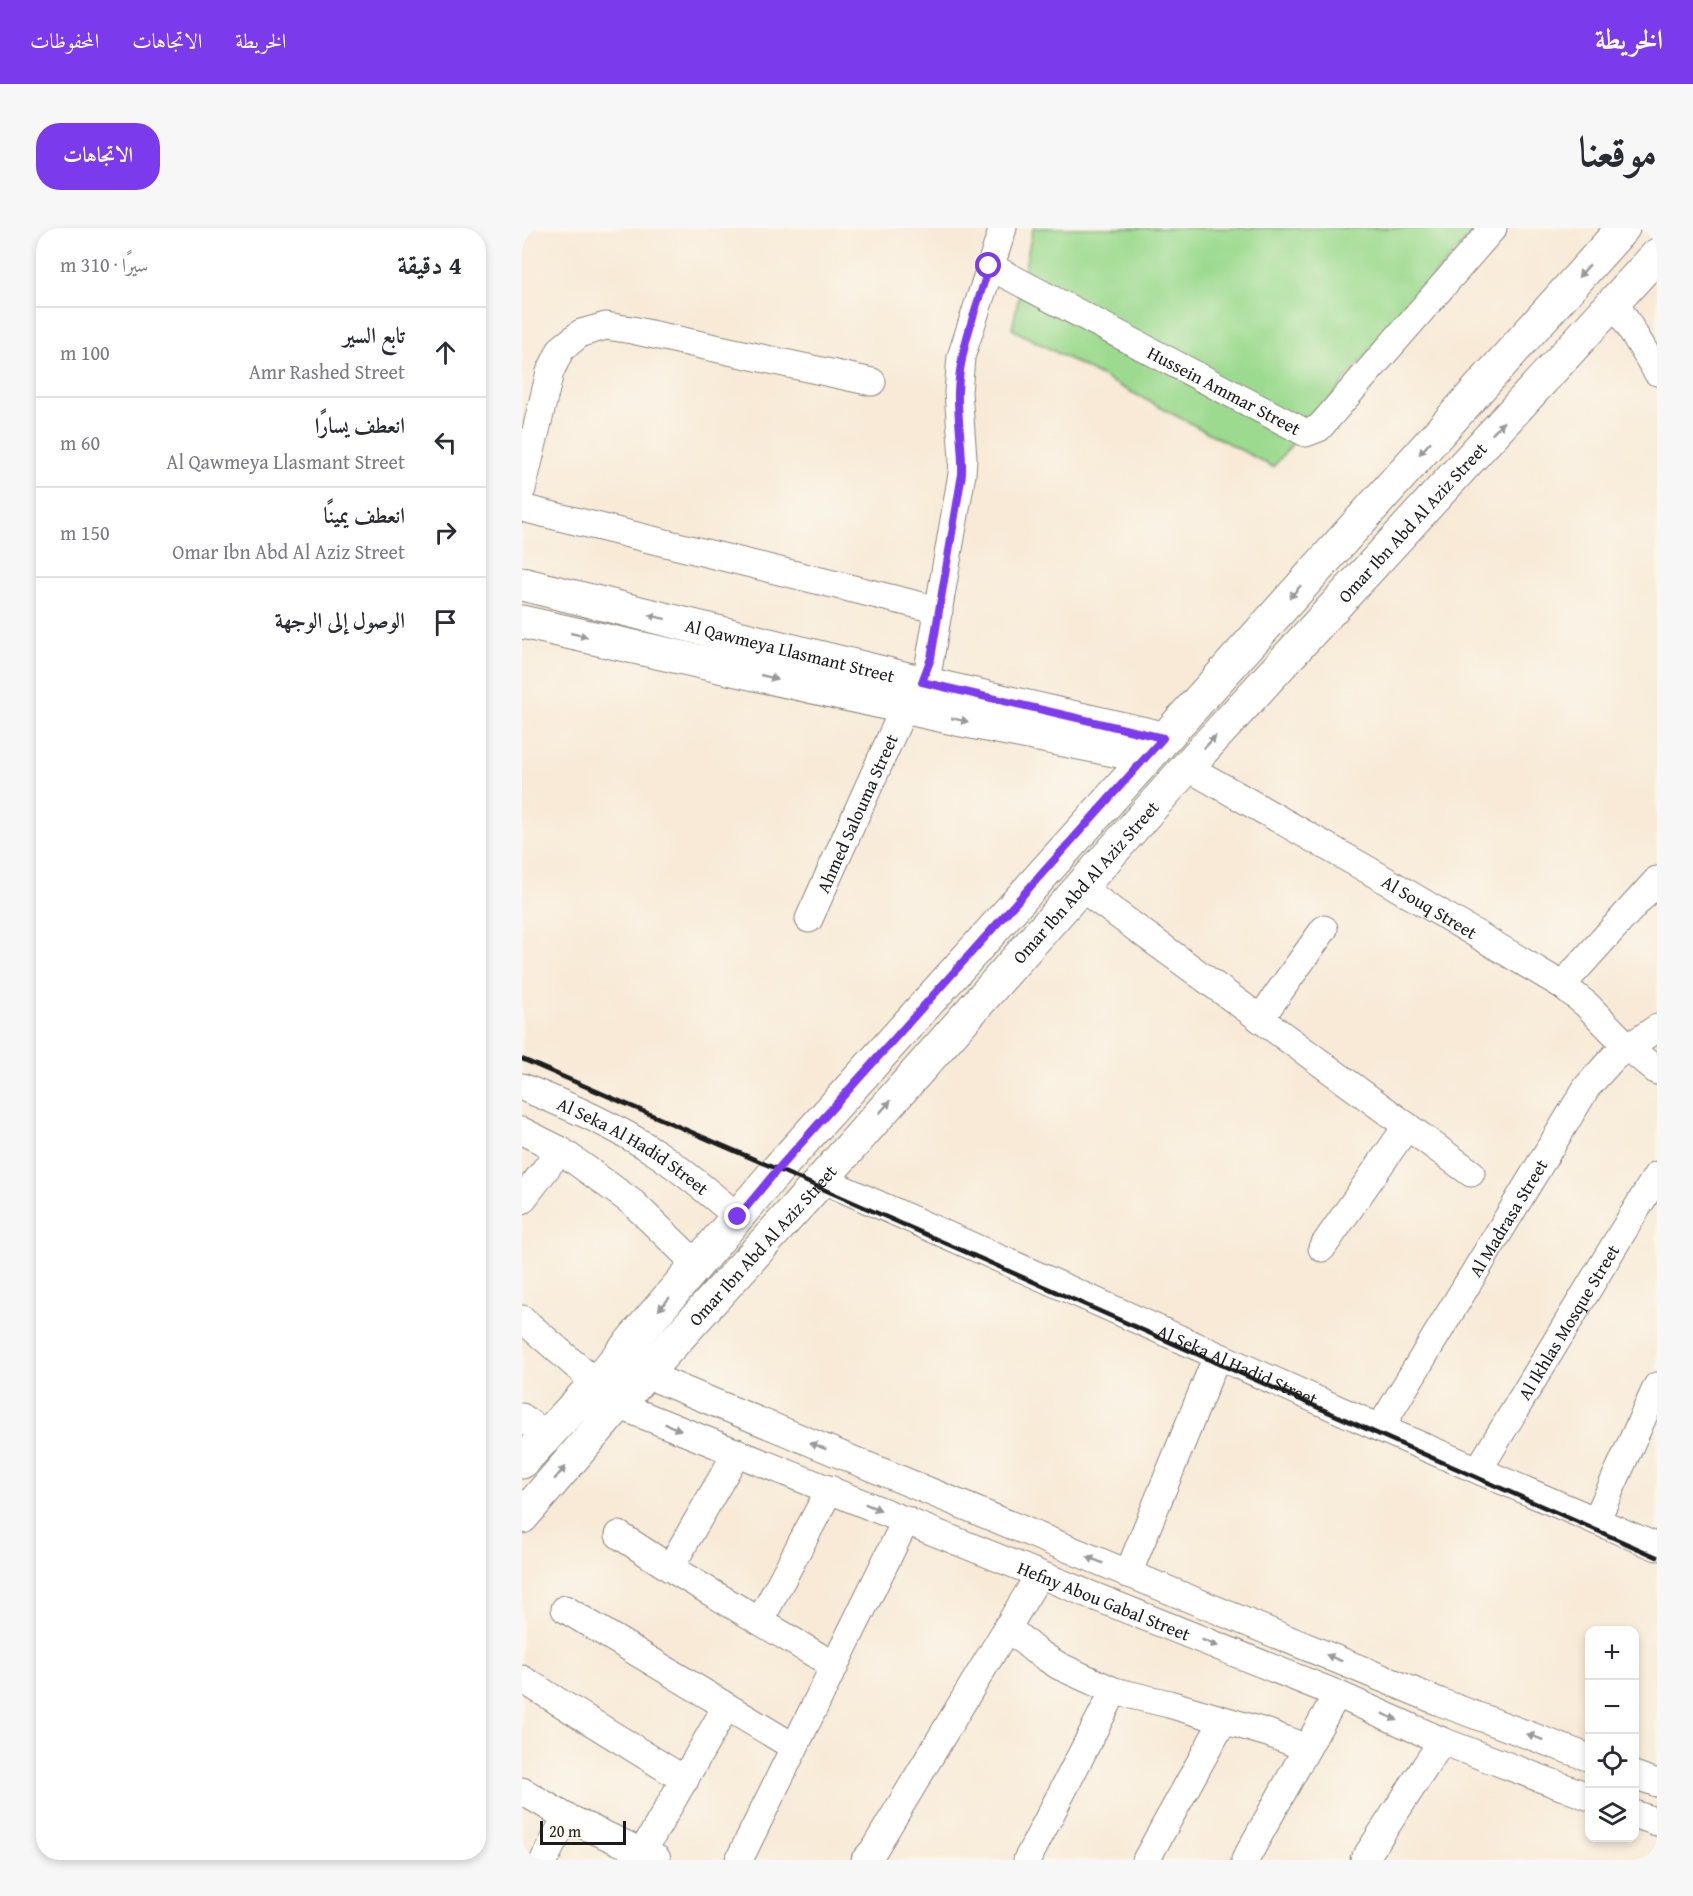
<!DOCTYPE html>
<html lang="ar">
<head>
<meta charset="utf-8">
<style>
  :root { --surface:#fff; --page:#f7f7f7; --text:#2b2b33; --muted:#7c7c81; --line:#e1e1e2; --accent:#7c3aed }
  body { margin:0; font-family:"Gentium Book Plus",Amiri,serif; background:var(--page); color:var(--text); direction:rtl }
  .controls { position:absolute; right:18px; bottom:18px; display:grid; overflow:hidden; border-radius:12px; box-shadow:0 3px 9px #0003 }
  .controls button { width:54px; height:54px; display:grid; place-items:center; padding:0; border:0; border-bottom:2px solid var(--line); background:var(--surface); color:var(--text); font:30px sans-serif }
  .scale { position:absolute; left:18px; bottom:15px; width:86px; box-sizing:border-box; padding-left:6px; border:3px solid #1c1c1c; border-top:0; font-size:16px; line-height:21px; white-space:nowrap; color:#1c1c1c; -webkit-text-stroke:4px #fbf7ec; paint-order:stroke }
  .stop { position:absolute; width:18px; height:18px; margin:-14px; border:4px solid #7c3aed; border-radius:50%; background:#fff }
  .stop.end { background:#7c3aed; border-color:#fff; box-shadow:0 2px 6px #0008 }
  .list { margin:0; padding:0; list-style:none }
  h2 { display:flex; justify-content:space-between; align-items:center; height:78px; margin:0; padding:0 24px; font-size:26px }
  h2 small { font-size:20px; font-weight:400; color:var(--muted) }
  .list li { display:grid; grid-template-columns:39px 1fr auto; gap:18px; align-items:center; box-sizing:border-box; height:90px; padding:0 24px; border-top:2px solid var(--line) }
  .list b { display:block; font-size:22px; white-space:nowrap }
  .list p { margin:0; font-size:20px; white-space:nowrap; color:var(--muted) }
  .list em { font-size:20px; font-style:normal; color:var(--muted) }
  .icon { flex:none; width:33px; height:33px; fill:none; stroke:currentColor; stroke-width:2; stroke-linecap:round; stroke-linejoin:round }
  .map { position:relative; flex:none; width:1135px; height:1632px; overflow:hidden; direction:ltr; border-radius:24px }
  header { display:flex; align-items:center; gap:36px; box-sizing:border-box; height:84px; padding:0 30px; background:var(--accent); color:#fff }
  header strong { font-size:28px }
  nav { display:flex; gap:33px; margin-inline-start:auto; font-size:21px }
  .intro { display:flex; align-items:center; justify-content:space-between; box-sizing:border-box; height:144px; padding:0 36px }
  h1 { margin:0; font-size:42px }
  .button { padding:15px 27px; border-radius:24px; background:var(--accent); color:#fff; font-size:21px; font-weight:700 }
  main { display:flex; gap:36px; padding:0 36px }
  aside { flex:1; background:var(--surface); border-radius:24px; box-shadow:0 3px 9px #0003 }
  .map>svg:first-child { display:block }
  .green { fill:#9cda8f; stroke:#5c7b56; stroke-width:1.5 }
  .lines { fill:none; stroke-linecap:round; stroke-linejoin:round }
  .minor-casing { stroke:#8a837a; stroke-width:29 }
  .major-casing { stroke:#8a837a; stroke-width:35 }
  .minor { stroke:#fff; stroke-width:27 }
  .major { stroke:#fff; stroke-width:33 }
  .rail { stroke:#1c1c1c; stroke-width:4.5 }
  .oneway { fill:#999 }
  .route { stroke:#7c3aed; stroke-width:8 }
  .labels { text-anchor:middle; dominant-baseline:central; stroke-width:4.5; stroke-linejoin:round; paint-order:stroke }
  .street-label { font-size:18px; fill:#1c1c1c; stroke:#fbf7ec }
</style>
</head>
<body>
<header>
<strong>الخريطة</strong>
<nav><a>الخريطة</a><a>الاتجاهات</a><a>المحفوظات</a></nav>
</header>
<div class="intro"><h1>موقعنا</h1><a class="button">الاتجاهات</a></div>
<main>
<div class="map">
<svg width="1135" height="1632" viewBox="0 0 1135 1632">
  <rect width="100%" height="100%" fill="#fbf7ec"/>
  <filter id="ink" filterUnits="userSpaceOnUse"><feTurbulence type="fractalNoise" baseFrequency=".0167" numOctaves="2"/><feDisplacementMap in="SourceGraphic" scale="12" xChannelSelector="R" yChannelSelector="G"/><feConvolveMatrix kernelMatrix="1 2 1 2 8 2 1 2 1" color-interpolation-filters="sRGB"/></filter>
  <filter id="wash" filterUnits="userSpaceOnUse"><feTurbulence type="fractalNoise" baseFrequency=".008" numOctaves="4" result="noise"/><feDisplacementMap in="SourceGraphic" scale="24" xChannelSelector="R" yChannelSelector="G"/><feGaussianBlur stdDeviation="1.35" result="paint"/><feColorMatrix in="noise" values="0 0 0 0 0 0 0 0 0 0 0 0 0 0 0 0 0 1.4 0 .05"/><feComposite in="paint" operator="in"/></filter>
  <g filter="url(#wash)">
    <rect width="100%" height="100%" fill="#f8ead7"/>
    <path class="green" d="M511,0H955L882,82L751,239L490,101Z"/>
  </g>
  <g filter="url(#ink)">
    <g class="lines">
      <g class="minor-casing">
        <g id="minor">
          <path id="s1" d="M467,38L784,205L797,200L971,0"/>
          <path d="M1092,73L1135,144"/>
          <path d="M0,261L28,144L39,121L59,105L84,98L110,102L350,154"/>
          <path d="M0,280L417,382"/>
          <path id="s2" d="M665,539L848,643L1040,757L1065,777L1106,819L1135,843"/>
          <path d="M558,659L949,945"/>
          <path id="s3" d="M287,691L382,480L392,468L406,442L440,246L441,230L436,164L439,129L481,0"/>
          <path d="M1040,757L1135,652"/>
          <path d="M738,791L802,701"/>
          <path id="s4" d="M0,859C47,878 94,898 136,926C164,945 190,967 216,989"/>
          <path d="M0,903L38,922L111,975L175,1037"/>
          <path id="s5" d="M299,951L858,1200L1135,1319"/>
          <path d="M0,972L38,922"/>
          <path d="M800,1020L885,898"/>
          <path d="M0,1091L74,1155"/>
          <path d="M123,1146L918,1474L1068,1530"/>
          <path id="s6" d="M96,1177L815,1466L920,1513L1068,1569"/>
          <path d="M0,1189L24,1208"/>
          <path id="s7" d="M858,1200L1065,859L1092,829L1135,800"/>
          <path id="s8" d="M957,1241L1135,947"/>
          <path d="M1074,1293L1135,1158"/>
          <path d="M97,1307L148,1340L313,1438"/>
          <path d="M148,1340L215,1224"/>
          <path d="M606,1346L695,1128"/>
          <path d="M43,1381L272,1519"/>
          <path d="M238,1393L308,1261"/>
          <path d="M485,1399L512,1422L537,1438L592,1463L647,1476L746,1505L785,1520"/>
          <path d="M0,1451L163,1552"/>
          <path d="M1112,1547L1135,1555"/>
          <path d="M0,1563L44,1589L135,1631"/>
          <path d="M1112,1586L1135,1594"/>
          <path d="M22,1632L44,1589"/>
          <path d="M116,1632L204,1479"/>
          <path d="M217,1632L384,1292"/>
          <path d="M343,1632L351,1623L517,1347"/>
          <path d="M505,1632L592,1463"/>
          <path d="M624,1632L701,1493"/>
          <path d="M723,1632L815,1466"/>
          <path d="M842,1632L920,1513"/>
        </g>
      </g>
      <g class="major-casing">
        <g id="major">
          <path id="s9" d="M0,356L418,459L641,510"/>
          <path d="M0,394L435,491L623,528"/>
          <path d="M0,1234L74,1155L256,941L1101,0"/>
          <path id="s10" d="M0,1289L123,1146L294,958L665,539L1135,27"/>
        </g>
      </g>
      <use href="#minor" class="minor"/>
      <use href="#major" class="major"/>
      <path class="rail" d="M0,831L294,958L1135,1329"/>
    </g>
    <defs><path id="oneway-solid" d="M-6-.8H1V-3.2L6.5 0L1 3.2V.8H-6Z" transform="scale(1.5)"/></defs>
    <g class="oneway">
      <use href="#oneway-solid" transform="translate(1062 43) rotate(132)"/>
      <use href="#oneway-solid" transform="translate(976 200) rotate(-47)"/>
      <use href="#oneway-solid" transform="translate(903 220) rotate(132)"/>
      <use href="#oneway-solid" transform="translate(773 364) rotate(132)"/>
      <use href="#oneway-solid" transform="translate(135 389) rotate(-166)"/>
      <use href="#oneway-solid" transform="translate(57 407) rotate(13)"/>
      <use href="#oneway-solid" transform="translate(247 449) rotate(13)"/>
      <use href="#oneway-solid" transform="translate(438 492) rotate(12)"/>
      <use href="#oneway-solid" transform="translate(688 514) rotate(-47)"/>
      <use href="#oneway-solid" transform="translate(363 879) rotate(-48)"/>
      <use href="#oneway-solid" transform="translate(142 1076) rotate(131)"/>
      <use href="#oneway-solid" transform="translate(151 1199) rotate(22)"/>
      <use href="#oneway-solid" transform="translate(296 1218) rotate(-158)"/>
      <use href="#oneway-solid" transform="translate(38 1245) rotate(-49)"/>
      <use href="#oneway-solid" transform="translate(351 1279) rotate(22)"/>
      <use href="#oneway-solid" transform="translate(573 1332) rotate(-158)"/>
      <use href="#oneway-solid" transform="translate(688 1415) rotate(22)"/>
      <use href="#oneway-solid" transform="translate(812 1430) rotate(-158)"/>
      <use href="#oneway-solid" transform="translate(868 1489) rotate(24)"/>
      <use href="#oneway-solid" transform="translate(1013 1509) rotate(-159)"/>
    </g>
  </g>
  <g class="lines" filter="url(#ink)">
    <path class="route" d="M216,989L256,941L641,510L400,454L409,430L440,246C441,218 435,191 436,163C438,120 455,79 467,38"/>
  </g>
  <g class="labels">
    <g class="street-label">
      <text stroke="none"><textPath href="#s1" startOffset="266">Hussein Ammar Street</textPath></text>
      <text stroke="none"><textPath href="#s10" startOffset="1335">Omar Ibn Abd Al Aziz Street</textPath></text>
      <text stroke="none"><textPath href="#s9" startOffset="276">Al Qawmeya Llasmant Street</textPath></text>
      <text stroke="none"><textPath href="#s3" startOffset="116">Ahmed Salouma Street</textPath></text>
      <text stroke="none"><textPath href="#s10" startOffset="849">Omar Ibn Abd Al Aziz Street</textPath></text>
      <text stroke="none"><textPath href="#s2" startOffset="280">Al Souq Street</textPath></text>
      <text stroke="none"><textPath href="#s4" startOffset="126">Al Seka Al Hadid Street</textPath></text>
      <text stroke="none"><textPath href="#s7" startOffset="246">Al Madrasa Street</textPath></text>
      <text stroke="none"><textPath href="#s10" startOffset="363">Omar Ibn Abd Al Aziz Street</textPath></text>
      <text stroke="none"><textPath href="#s8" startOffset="172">Al Ikhlas Mosque Street</textPath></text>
      <text stroke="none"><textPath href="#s5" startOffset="456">Al Seka Al Hadid Street</textPath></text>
      <text stroke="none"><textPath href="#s6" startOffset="524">Hefny Abou Gabal Street</textPath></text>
    </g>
  </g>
</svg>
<div class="controls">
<button>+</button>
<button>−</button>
<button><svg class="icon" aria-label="locate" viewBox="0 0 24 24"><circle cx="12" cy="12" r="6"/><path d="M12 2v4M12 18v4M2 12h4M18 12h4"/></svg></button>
<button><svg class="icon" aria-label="layers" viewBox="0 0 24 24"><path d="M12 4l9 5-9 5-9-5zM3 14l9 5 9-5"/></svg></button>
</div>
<div class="scale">20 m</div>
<div class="stop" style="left:467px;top:38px"></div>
<div class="stop end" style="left:216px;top:989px"></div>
</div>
<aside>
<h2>4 دقيقة<small>سيرًا · 310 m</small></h2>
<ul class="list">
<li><svg class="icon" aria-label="ahead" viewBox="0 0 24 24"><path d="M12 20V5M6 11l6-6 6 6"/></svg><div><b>تابع السير</b><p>Amr Rashed Street</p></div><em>100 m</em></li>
<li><svg class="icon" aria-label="left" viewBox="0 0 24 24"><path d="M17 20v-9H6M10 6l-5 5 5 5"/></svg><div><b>انعطف يسارًا</b><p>Al Qawmeya Llasmant Street</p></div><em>60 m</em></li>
<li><svg class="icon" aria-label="right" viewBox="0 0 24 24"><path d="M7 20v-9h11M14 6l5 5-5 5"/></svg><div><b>انعطف يمينًا</b><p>Omar Ibn Abd Al Aziz Street</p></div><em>150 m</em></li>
<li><svg class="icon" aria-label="arrive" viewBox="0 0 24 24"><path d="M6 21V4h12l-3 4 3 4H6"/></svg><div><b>الوصول إلى الوجهة</b></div></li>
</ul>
</aside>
</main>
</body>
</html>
